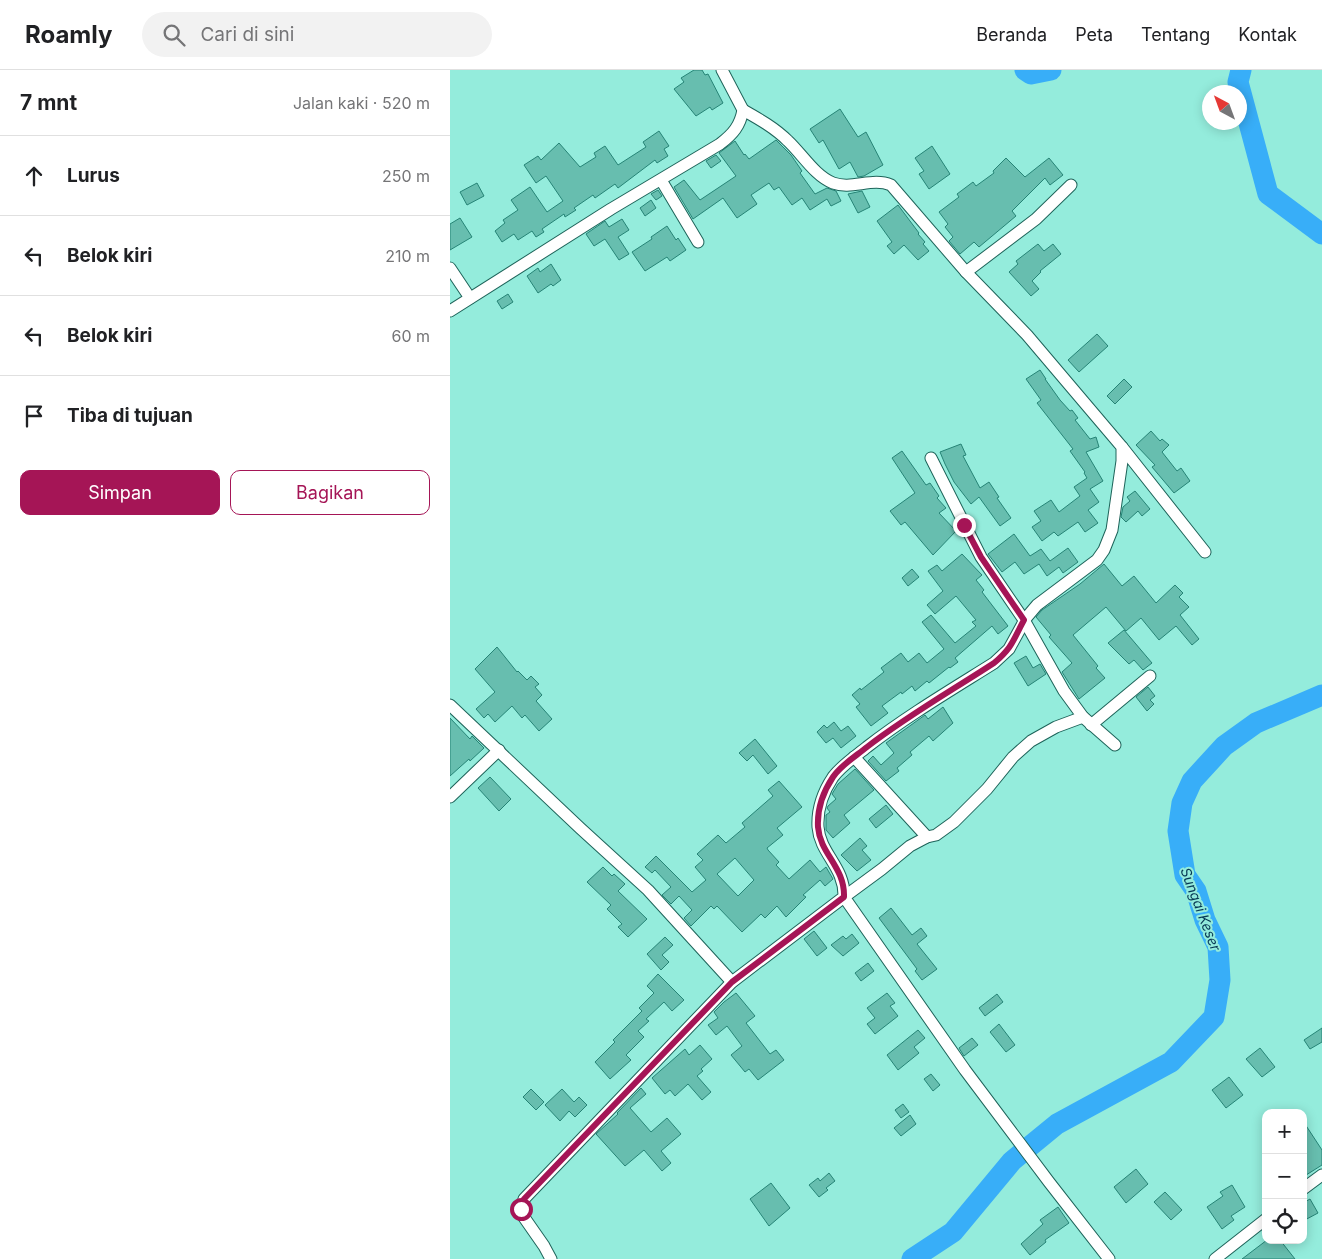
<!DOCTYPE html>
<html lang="id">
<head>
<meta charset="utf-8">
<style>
  :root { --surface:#fff; --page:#f2f2f2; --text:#202124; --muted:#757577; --line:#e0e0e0; --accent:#a51556 }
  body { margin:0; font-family:Inter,sans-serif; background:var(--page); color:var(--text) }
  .controls { position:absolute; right:15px; bottom:15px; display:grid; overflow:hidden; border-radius:10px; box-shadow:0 2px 12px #0003 }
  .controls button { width:45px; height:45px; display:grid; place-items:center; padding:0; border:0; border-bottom:1px solid var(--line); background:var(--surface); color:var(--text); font:25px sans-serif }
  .compass { position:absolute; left:752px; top:15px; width:45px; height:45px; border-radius:50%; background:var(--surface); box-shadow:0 2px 12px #0003; rotate:319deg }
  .stop { position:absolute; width:15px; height:15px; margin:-11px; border:4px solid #a51556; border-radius:50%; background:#fff }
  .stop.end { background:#a51556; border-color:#fff; box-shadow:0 1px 5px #0008 }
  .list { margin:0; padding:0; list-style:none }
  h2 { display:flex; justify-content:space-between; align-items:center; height:65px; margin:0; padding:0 20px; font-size:21px }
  h2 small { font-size:16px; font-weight:400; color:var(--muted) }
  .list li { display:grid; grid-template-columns:32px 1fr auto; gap:15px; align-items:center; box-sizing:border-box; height:80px; padding:0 20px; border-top:1px solid var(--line) }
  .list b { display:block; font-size:19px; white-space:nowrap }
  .list em { font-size:16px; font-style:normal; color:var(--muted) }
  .actions { display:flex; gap:10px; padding:15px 20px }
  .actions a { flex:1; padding:11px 0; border:1px solid var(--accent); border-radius:10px; text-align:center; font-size:18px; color:var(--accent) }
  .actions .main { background:var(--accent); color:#fff }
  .icon { flex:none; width:28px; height:28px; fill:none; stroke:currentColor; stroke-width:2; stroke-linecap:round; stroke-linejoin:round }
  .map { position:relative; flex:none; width:872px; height:1189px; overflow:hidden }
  header { display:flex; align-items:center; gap:30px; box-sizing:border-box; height:70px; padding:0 25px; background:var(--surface); border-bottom:1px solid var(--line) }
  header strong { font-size:24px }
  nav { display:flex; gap:28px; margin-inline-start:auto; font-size:18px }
  .search { width:350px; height:45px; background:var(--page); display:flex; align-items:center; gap:12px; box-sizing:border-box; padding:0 18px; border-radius:28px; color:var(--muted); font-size:19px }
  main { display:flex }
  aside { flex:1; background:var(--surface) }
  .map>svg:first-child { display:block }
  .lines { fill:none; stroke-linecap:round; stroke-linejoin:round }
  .river { stroke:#38aef8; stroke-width:21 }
  .building { fill:#67beaf; stroke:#268476; fill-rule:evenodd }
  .minor-casing { stroke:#1e645a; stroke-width:13 }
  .minor { stroke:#fff; stroke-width:11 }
  .route { stroke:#a51556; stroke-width:6 }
  .labels { text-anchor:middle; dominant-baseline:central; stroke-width:4; stroke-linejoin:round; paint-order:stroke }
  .water-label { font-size:14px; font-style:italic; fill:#063754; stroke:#94ecdc }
</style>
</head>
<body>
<header>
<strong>Roamly</strong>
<div class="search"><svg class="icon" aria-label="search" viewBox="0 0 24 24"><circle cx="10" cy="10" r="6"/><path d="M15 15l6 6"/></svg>Cari di sini</div>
<nav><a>Beranda</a><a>Peta</a><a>Tentang</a><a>Kontak</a></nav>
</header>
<main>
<aside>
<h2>7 mnt<small>Jalan kaki · 520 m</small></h2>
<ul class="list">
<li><svg class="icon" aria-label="ahead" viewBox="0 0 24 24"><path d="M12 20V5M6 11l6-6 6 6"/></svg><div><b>Lurus</b></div><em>250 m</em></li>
<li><svg class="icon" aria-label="left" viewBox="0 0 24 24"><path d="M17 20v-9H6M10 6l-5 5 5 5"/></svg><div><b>Belok kiri</b></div><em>210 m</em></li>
<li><svg class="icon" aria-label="left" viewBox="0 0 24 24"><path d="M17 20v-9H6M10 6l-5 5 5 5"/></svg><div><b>Belok kiri</b></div><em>60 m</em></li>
<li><svg class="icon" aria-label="arrive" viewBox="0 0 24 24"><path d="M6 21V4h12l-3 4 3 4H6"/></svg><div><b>Tiba di tujuan</b></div></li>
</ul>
<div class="actions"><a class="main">Simpan</a><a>Bagikan</a></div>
</aside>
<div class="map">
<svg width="872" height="1189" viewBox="0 0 872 1189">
  <rect width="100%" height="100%" fill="#94ecdc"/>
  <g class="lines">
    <g class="river">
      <path d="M575,0L581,4L601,0"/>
      <path d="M791,0L788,12L818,124L872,164"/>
      <path d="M462,1189L503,1162L562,1091L607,1054L721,992L764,947L770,910L768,877L755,850L746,821L735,805L728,761L732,733L742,711L774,676L806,653L872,625"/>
    </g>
  </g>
  <g class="building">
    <path d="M244,0H252L255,5L258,4L273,33L262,40L260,37L246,46L224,19L234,12L231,8Z"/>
    <path d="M390,39L408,67L416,62L433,95L414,106L408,107L400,92L389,99L373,70L369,73L360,59Z"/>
    <path d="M209,61L219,76L214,79L218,86L207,93L205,90L168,118L165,114L145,128L143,125L124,138L126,140L115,147L114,144L92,159L94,162L86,167L82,161L68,170L64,164L52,172L45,161L55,153L53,150L68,140L61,130L80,117L97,142L113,131L96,106L86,113L74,95L88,86L91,90L109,73L130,97L146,87L144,83L155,76L168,95L196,77L193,72Z"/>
    <path d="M326,70L341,85L352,101L350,103L365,124L377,118L386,121L391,131L381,136L377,129L360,140L352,128L342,135L329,117L324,120L319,113L301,125L307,134L287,148L273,128L243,149L224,117L234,110L250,130L286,106L269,83L285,71L294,85L295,84L299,89Z"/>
    <path d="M482,76L500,104L479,119L469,104L474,101L465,88Z"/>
    <path d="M266,85L271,91L261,98L256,91Z"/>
    <path d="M556,88L575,107L599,88L613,105L600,115L595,108L562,141L566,146L529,177L524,172L510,184L499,171L503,167L495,157L498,154L489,142L509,127L507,124L523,112L526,116L544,103L543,101Z"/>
    <path d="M27,113L34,126L17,135L10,122Z"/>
    <path d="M208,120L212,126L206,130L201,124Z"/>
    <path d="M412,121L420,137L408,143L398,124Z"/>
    <path d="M201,130L206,138L195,146L190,138Z"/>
    <path d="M448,135L469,163L468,164L475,172L473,174L479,181L468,190L454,175L444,184L437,176L442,172L427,151Z"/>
    <path d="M10,148L22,167L0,180V154Z"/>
    <path d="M172,149L179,160L168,167L179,184L169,190L155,169L144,176L136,164L155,151L159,157Z"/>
    <path d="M217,156L226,170L228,168L236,180L220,191L217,187L195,201L182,182L202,169L201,167Z"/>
    <path d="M588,174L594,181L603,174L611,184L590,201L591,202L582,211L589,219L581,226L559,202L568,194L566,191Z"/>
    <path d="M101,194L111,210L103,216L101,214L88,223L77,206L88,198L90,202Z"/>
    <path d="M58,224L63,232L52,239L47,231Z"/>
    <path d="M647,264L658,276L629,302L618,290Z"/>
    <path d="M590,300L596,309H595L610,330L620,341L622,340L628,348L625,350L640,369L646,367L649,377L636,382L653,411L640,419L649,432L638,440L648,453L635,462L628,452L608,466L604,462L592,471L582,457L591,451L584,441L601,430L609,442L630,426L624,417L637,408L634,403L635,402L620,381L623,379L587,333L591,330L576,309Z"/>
    <path d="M674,309L682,317L665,334L657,326Z"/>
    <path d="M701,361L710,371L712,369L719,375L712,382L727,401L731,398L740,411L724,423L702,397L705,395L686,375Z"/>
    <path d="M511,374L516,385L513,386L530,418L539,412L549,427L547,428L561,448L550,456L529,427L521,434L504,412L495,394L490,382Z"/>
    <path d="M452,381L476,415L480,413L489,426L487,428L496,438L489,443L506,461L483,485L455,452L451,455L440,441L465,423L442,388Z"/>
    <path d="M685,421L700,439L692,446L688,441L676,452L671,447L673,437L680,431L677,427Z"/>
    <path d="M564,464L580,486L591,479L600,491L618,478L628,492L613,503L609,497L597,506L589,494L574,504L565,492L552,502L538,484Z"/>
    <path d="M512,484L532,505L526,510L534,520L532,522L558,556L548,564L542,556L505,588L508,592L500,598L499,597L479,613L477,611L465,621L462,616L452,624L451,622L432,636L438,643L421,656L406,637L410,634L402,625L410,618L411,620L434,602L431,598L451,583L458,592L469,583L477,593L494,579L472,552L481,545L505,573L526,556L522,552L526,550L506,526L485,544L477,535L493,521L478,501L487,495L492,501Z"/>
    <path d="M654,494L672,516L684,506L706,533L725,515L733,523L729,527L739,537L730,545L749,569L742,575L726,556L709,570L691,548L676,561L656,537L623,565L648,596L646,598L655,608L629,629L612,602L622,593L599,567L601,565L586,547L592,540L630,514Z"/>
    <path d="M462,499L469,507L458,516L452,508Z"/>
    <path d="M674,560L702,593L693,600L684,590L679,594L658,573Z"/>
    <path d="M47,577L67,602L68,601L77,610L81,606L89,614L85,617L92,625L86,631L102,649L89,661L75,645L72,648L62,636L45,652L38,644L34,648L26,639L45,622L25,599Z"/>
    <path d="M576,586L583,598L590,594L596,604L578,616L564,593Z"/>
    <path d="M698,617L705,626L700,630L704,634L697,641L686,627Z"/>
    <path d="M493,637L503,653L483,671L479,666L460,682L462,685L447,698L449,701L436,711L418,691L423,686L431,695L444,683L436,673L475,645L478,649Z"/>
    <path d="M0,648L20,669L22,666L34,678L20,691L19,689L0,706Z"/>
    <path d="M384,652L391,661L398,656L406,666L391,678L383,668L376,673L367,662L374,655L377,658Z"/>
    <path d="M305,669L327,696L318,704L303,685L297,691L289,683Z"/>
    <path d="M405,699L424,720L394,745L400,753L383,768L376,760V745L380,742L377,738L378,736L386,729L382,724L388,714Z"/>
    <path d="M40,707L61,729L49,741L28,718Z"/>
    <path d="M329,711L352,737L327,758L333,765L317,778L318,780L329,792L326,795L339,809L360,790L370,802L376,797L383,809L375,816L370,810L353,825L356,827L336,847L327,836L315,848L311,844L292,862L267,836L264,839L261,836L241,856L234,848L242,840L229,826L221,834L212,825L221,817L205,800L202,803L195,797L206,786L242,822L256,810L245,797L253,790L247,784L268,765L276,773L295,757L292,753L323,726L318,720ZM285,788L304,810L288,826L267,804Z"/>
    <path d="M436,735L443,744L426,758L419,749Z"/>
    <path d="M410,768L417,776L412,780L421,790L407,801L391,785Z"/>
    <path d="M153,797L162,806L164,804L175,814L168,821L197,849L178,867L168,857L172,854L157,839L161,835L137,812Z"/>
    <path d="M441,838L462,865L471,858L477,866L467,874L487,899L472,910L465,901L467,899L429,848Z"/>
    <path d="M364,861L377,878L367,886L354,869Z"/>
    <path d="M402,864L409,873L393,886L381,875L393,866L396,869Z"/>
    <path d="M215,867L223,875L212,885L219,892L211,900L197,884Z"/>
    <path d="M418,893L424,901L411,911L405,903Z"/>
    <path d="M208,904L234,930L222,941L214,932L196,949L199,951L188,961L194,967L176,985L181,990L160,1009L145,992L165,972L163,970L192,941L189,938L204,923L197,916Z"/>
    <path d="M286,923L305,946L296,953L320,984L326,980L334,990L308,1010L299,999L295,1002L281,985L292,976L277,956L266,965L258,955L268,948L264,942L274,932Z"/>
    <path d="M437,923L445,933L440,936L448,946L425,964L417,954L425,948L417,938Z"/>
    <path d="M547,924L553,932L535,946L529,938Z"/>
    <path d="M549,954L565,975L556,982L540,962Z"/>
    <path d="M872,958V972L860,979L854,970Z"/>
    <path d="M468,960L475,968L464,977L469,983L448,1000L437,985Z"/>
    <path d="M522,968L528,975L514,986L509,978Z"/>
    <path d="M250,975L262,989L251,999L253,1001L247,1006L261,1022L252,1030L238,1014L225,1026L220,1020L215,1024L202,1008L235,979L239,985Z"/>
    <path d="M810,978L825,997L812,1007L796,989Z"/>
    <path d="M481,1004L490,1015L483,1021L474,1009Z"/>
    <path d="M779,1007L793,1025L776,1038L762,1020Z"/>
    <path d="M191,1018L196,1024L180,1038L201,1062L217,1048L231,1064L211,1081L221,1093L212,1101L194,1080L175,1096L146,1064L168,1044L167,1043Z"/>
    <path d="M81,1019L94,1032L86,1040L73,1027Z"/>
    <path d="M112,1019L124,1032L129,1027L137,1035L125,1047L119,1041L110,1051L95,1035Z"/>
    <path d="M453,1034L459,1042L451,1048L445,1040Z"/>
    <path d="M460,1045L466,1054L451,1066L444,1058Z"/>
    <path d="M853,1051L872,1080V1095L853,1107Z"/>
    <path d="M686,1099L698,1114L676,1133L664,1117Z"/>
    <path d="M379,1103L385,1111L376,1118L378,1120L369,1127L359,1115L368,1108L370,1111Z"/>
    <path d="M321,1113L340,1138L319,1156L300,1129Z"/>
    <path d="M782,1115L795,1137L781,1146L784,1150L772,1159L757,1137L773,1126L770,1122Z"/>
    <path d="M715,1122L732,1140L721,1150L704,1132Z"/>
    <path d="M860,1129L868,1143L853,1151V1133Z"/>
    <path d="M608,1137L619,1153L595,1170L596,1172L580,1185L571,1174L593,1154L590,1150Z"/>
    <path d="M817,1170H830L845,1189H792Z"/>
  </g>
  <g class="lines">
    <g class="minor-casing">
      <g id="minor">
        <path d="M211,110L248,172"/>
        <path d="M0,198L20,228"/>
        <path d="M516,202L586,149L621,115"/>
        <path d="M0,241L161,139L270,74C283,64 290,56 293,40L272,0"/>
        <path d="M672,377L755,482"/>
        <path d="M481,388L531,487L574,550L614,621L633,647L665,675"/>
        <path d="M0,635L130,758L198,820L282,912"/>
        <path d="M633,647L606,657L581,671L563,687L537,719L504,752L486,765L477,767L460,776L432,799L394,827L515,1000L599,1112L659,1189"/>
        <path d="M641,655L700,606"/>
        <path d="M404,687L477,767"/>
        <path d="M0,727L49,680"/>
        <path d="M853,1119L872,1105"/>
        <path d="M101,1189L94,1176L71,1143L74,1129L282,912L394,827C395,797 370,784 368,757C367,739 373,722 383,707C392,695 406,686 417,677C457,646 501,620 544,593L559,579L576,548L587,535L647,490L654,480L662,460L672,391V377L577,265L516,202L441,115C422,107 402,120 383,113C365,106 352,84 338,71C325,58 309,49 293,40"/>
        <path d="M765,1189L816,1149"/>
      </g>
    </g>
    <use href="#minor" class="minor"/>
  </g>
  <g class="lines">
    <path class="route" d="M71,1139L74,1129L282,912L394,827C395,797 370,784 368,757C367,739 373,722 383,707C391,695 406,686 417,677C457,646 501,621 544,593C563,577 563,570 574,550L531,487L514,455"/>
  </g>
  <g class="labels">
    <g class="water-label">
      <text transform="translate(751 839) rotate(69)">Sungai Keser</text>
    </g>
  </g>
</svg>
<div class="controls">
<button>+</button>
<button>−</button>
<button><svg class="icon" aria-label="locate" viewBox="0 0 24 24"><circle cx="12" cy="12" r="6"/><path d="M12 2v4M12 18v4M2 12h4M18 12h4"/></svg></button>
</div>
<svg class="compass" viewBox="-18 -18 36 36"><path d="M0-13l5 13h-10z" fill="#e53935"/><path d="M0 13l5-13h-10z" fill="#757577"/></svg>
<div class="stop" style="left:71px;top:1139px"></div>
<div class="stop end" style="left:514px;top:455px"></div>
</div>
</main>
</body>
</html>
